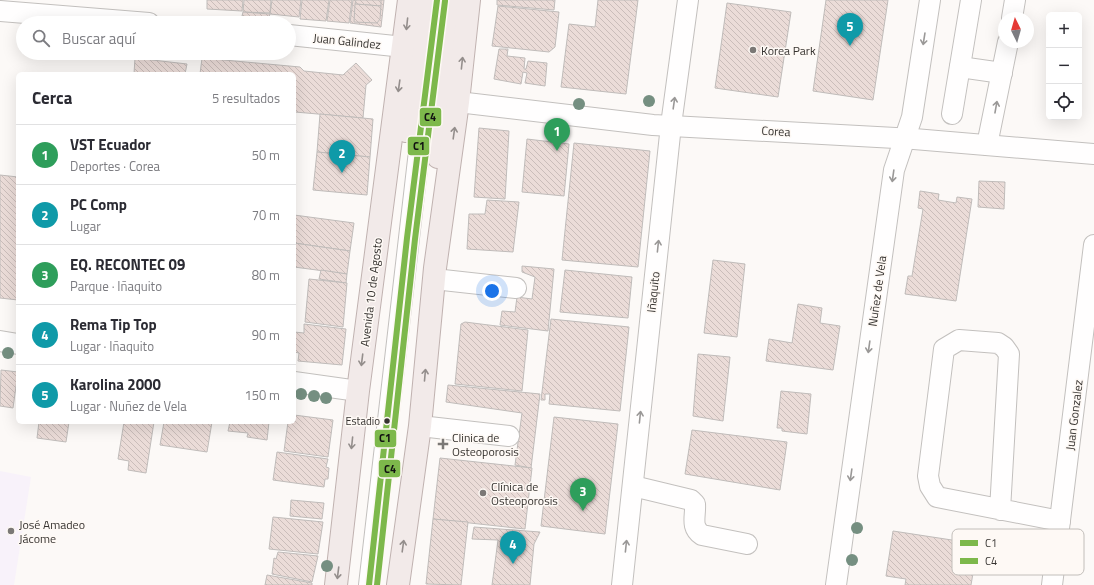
<!DOCTYPE html>
<html lang="es">
<head>
<meta charset="utf-8">
<style>
  :root { --surface:#fff; --page:#f2f2f3; --text:#2b2b33; --muted:#7c7c81; --line:#e1e1e2; --accent:#d93025 }
  body { margin:0; font-family:"Titillium Web",sans-serif; background:var(--page); color:var(--text) }
  .controls { position:absolute; right:12px; top:12px; display:grid; overflow:hidden; border-radius:6px; box-shadow:0 4px 16px #0002 }
  .controls button { width:36px; height:36px; display:grid; place-items:center; padding:0; border:0; border-bottom:1px solid var(--line); background:var(--surface); color:var(--text); font:20px sans-serif }
  .compass { position:absolute; left:998px; top:12px; width:36px; height:36px; border-radius:50%; background:var(--surface); box-shadow:0 4px 16px #0002; rotate:355deg }
  .you { position:absolute; left:492px; top:291px; width:14px; height:14px; margin:-10px; border:3px solid #fff; border-radius:50%; background:#1a73e8; box-shadow:0 0 0 6px #1a73e833 }
  .badge { display:grid; place-items:center; width:26px; height:26px; border-radius:50%; background:var(--accent); color:#fff; font-size:13px; font-weight:700 }
  .pin { position:absolute; translate:-50% -33px; filter:drop-shadow(0 1px 2px #0008) }
  .pin::after { content:''; position:absolute; top:21px; width:14px; height:12px; background:inherit; clip-path:polygon(0 0,100% 0,50% 100%) }
  .list { margin:0; padding:0; list-style:none }
  h2 { display:flex; justify-content:space-between; align-items:center; height:52px; margin:0; padding:0 16px; font-size:17px }
  h2 small { font-size:13px; font-weight:400; color:var(--muted) }
  .list li { display:grid; grid-template-columns:26px 1fr auto; gap:12px; align-items:center; box-sizing:border-box; height:60px; padding:0 16px; border-top:1px solid var(--line) }
  .list b { display:block; font-size:15px; white-space:nowrap }
  .list p { margin:0; font-size:13px; white-space:nowrap; color:var(--muted) }
  .list em { font-size:13px; font-style:normal; color:var(--muted) }
  .icon { flex:none; width:22px; height:22px; fill:none; stroke:currentColor; stroke-width:2; stroke-linecap:round; stroke-linejoin:round }
  .map { position:relative; flex:none; width:1094px; height:585px; overflow:hidden }
  .search { position:absolute; background:var(--surface); box-shadow:0 4px 16px #0002; left:16px; top:16px; width:280px; height:44px; display:flex; align-items:center; gap:10px; box-sizing:border-box; padding:0 14px; border-radius:22px; color:var(--muted); font-size:15px }
  .panel { position:absolute; background:var(--surface); box-shadow:0 4px 16px #0002; left:16px; top:72px; width:280px; height:352px; border-radius:6px }
  .map>svg:first-child { display:block }
  .education { fill:#f8f2fa }
  .building { fill:url(#building-back-hatch); stroke:#c0bcba }
  .lines { fill:none; stroke-linecap:round; stroke-linejoin:round }
  .minor-casing { stroke:#c3c0be; stroke-width:22 }
  .major-casing { stroke:#c0b2b0; stroke-width:24 }
  .minor { stroke:#fffefe; stroke-width:20 }
  .major { stroke:#f2eae9; stroke-width:22 }
  .bus-1-casing { stroke:#fef9f5; stroke-width:9 }
  .bus-2-casing { stroke:#fef9f5; stroke-width:9 }
  .bus-1 { stroke:#7db84b; stroke-width:6 }
  .bus-2 { stroke:#7db84b; stroke-width:6 }
  .tree { fill:#758f81 }
  .oneway { stroke:#948e8c }
  .oneway2 { stroke:#9a9897 }
  .poi-dot { fill:#7b7876; stroke:#fef9f5; stroke-width:1.5 }
  .bus-dot { fill:#363330; stroke:#fef9f5; stroke-width:1.5 }
  .labels { text-anchor:middle; dominant-baseline:central; stroke-width:3; stroke-linejoin:round; paint-order:stroke }
  .bus-label { font-size:11px; fill:#363330; stroke:#fef9f5; text-anchor:end }
  .street-label { font-size:12px; fill:#363330; stroke:#fef9f5 }
  .poi-label { font-size:12px; fill:#363330; stroke:#fef9f5; text-anchor:start }
  .key { fill:#fef9f5; stroke:#c2beba; stroke-width:1 }
  .key-label { font-size:11px; fill:#363330 }
  .line-badge { stroke:#fef9f5; stroke-width:1.5 }
  .pale-badge-label { font-size:11px; text-anchor:middle; font-weight:bold; fill:#111 }
</style>
</head>
<body>
<div class="map">
<svg width="1094" height="585" viewBox="0 0 1094 585">
  <defs>
    <pattern id="building-back-hatch" width="6" height="6" patternUnits="userSpaceOnUse"><rect width="6" height="6" fill="#ebdcd8"/><path d="M-1 5l2 2M0 0l6 6M5-1l2 2" fill="none" stroke="#cabdba"/></pattern>
  </defs>
  <rect width="100%" height="100%" fill="#fcf9f7"/>
  <path class="education" d="M0,471L31,477L14,585H0Z"/>
  <g class="building">
    <path d="M207,0H243L242,11L207,9Z"/>
    <path d="M244,0H271L270,13L243,12Z"/>
    <path d="M272,0H301L299,17L270,14Z"/>
    <path d="M302,0H329L326,21L300,19Z"/>
    <path d="M330,0H352L349,23L327,21Z"/>
    <path d="M353,0H384L381,27L350,23Z"/>
    <path d="M356,0H381V6L355,4Z"/>
    <path d="M497,0H555L554,10L497,5Z"/>
    <path d="M598,0H638L626,94L561,87L569,24L595,27Z"/>
    <path d="M826,0H888L873,100L813,91Z"/>
    <path d="M727,3L791,12L778,97L715,88Z"/>
    <path d="M355,4L381,6L380,19L377,23L354,22Z"/>
    <path d="M498,6L559,12L555,47L549,52L492,46Z"/>
    <path d="M243,12L270,14L268,19L242,16Z"/>
    <path d="M499,49H508L507,56L525,58L524,69H526L528,61L547,63L545,86L525,83L527,73L523,72L521,84L494,79Z"/>
    <path d="M135,58L187,64L185,74H134Z"/>
    <path d="M202,58L300,67L304,71L343,75L356,63L372,80L366,85L363,118L295,112L294,119V74H200Z"/>
    <path d="M320,114L373,119L370,157L317,152Z"/>
    <path d="M479,128L509,131L505,199L474,197Z"/>
    <path d="M527,139L569,144L564,196L522,192Z"/>
    <path d="M574,143L650,151L638,267L562,260Z"/>
    <path d="M317,152L370,157L367,195L313,190Z"/>
    <path d="M0,175L18,177V300L0,298Z"/>
    <path d="M979,181L1005,182L1004,209L978,207Z"/>
    <path d="M920,191L939,194L938,200L956,203L957,197L972,199L956,301L905,294L908,276H912L923,209L918,208Z"/>
    <path d="M487,200L519,202L513,252L467,249L469,214H485Z"/>
    <path d="M294,215L354,223L350,251L294,243Z"/>
    <path d="M294,243L350,251L347,274L294,267Z"/>
    <path d="M713,260L745,264L737,337L704,333Z"/>
    <path d="M522,266L554,269L548,331L500,325L502,311L515,312L517,297L532,299L535,277L522,272Z"/>
    <path d="M321,270L347,274L346,283L319,279Z"/>
    <path d="M565,270L632,277L628,318L560,312Z"/>
    <path d="M309,279L347,283L343,327L305,322Z"/>
    <path d="M798,304L822,308L820,323L840,326L833,370L766,361L769,339L792,343Z"/>
    <path d="M551,319L629,327L620,411L549,404L550,394H545V400H541Z"/>
    <path d="M465,322L528,330L522,391L455,384L461,324Z"/>
    <path d="M304,324L346,329L342,365L298,361L299,353L294,352V332L304,333Z"/>
    <path d="M698,354L730,357L723,421L693,416Z"/>
    <path d="M1,370L18,372L13,408L0,406Z"/>
    <path d="M448,385L540,394L531,468L515,465L522,413L446,402Z"/>
    <path d="M781,391L811,394L807,434L782,431V428H777Z"/>
    <path d="M294,415L333,420L328,457L284,451L288,422H294Z"/>
    <path d="M554,417L618,424L605,534L541,526Z"/>
    <path d="M39,422H69L66,442L37,438Z"/>
    <path d="M124,422H154L146,473L128,470L129,461L118,459Z"/>
    <path d="M164,422H212L207,452L160,445Z"/>
    <path d="M230,422H269L267,440L247,437L248,433L228,431Z"/>
    <path d="M692,430L787,442L780,490L685,474Z"/>
    <path d="M277,452L328,459L326,467L329,468L328,479H325L324,487L273,480Z"/>
    <path d="M440,458L532,468L525,529L433,519Z"/>
    <path d="M291,500L324,503L322,519L290,516Z"/>
    <path d="M273,517L323,522L318,554L269,549Z"/>
    <path d="M433,519L468,522L461,585L426,584Z"/>
    <path d="M474,527L540,532L534,544L530,585H492L498,540L472,539Z"/>
    <path d="M893,531L978,544L971,585H905L906,579L886,576Z"/>
    <path d="M278,552L318,556L312,582L272,574L274,558L276,559Z"/>
    <path d="M267,575L312,583V585H265Z"/>
  </g>
  <g class="lines">
    <g class="minor-casing">
      <g id="minor">
        <path d="M0,11L149,23"/>
        <path d="M1012,18L1015,0"/>
        <path d="M289,35L404,47"/>
        <path d="M960,67L1002,73"/>
        <path d="M458,102L653,125L914,139L1094,154"/>
        <path d="M952,114L971,0"/>
        <path d="M987,145L1008,42"/>
        <path d="M434,279L516,288"/>
        <path d="M0,341L18,344"/>
        <path d="M294,382L358,391"/>
        <path d="M420,426L509,436"/>
        <path d="M633,486L691,500L695,504C696,516 690,527 702,535L747,544"/>
        <path d="M1000,510L1009,354L1004,347L998,343L959,340L944,349L928,476L930,486L937,497L1060,521"/>
        <path d="M369,585L428,73"/>
        <path d="M622,585L671,125L688,0"/>
        <path d="M836,585L894,170L912,117L930,0"/>
        <path d="M1052,585L1094,245"/>
      </g>
    </g>
    <g class="major-casing">
      <g id="major">
        <path d="M406,131L421,65L429,0"/>
        <path d="M438,157L441,66L449,0"/>
        <path d="M336,585L358,391L409,0"/>
        <path d="M398,585L420,426L435,268L458,102L469,0"/>
      </g>
    </g>
    <use href="#minor" class="minor"/>
    <use href="#major" class="major"/>
    <g class="bus-1-casing">
      <path id="bus-1" d="M369,585L407,238L437,0"/>
    </g>
    <g class="bus-2-casing">
      <path id="bus-2" d="M377,585L415,239L445,1"/>
    </g>
    <use href="#bus-1" class="bus-1"/>
    <use href="#bus-2" class="bus-2"/>
  </g>
  <g class="tree">
    <circle cx="649" cy="101" r="6"/>
    <circle cx="579" cy="104" r="6"/>
    <circle cx="8" cy="353" r="6"/>
    <circle cx="301" cy="394" r="6"/>
    <circle cx="314" cy="396" r="6"/>
    <circle cx="326" cy="398" r="6"/>
    <circle cx="857" cy="528" r="6"/>
    <circle cx="852" cy="560" r="6"/>
    <circle cx="327" cy="566" r="6"/>
  </g>
  <defs><path id="oneway-shaft" d="M-6 0H5M1.5-3L5.5 0L1.5 3" fill="none" stroke-width="1.6" stroke-linecap="round" stroke-linejoin="round"/></defs>
  <g class="oneway">
    <use href="#oneway-shaft" transform="translate(407 24) rotate(96)"/>
    <use href="#oneway-shaft" transform="translate(462 63) rotate(-84)"/>
    <use href="#oneway-shaft" transform="translate(399 86) rotate(98)"/>
    <use href="#oneway-shaft" transform="translate(454 133) rotate(-82)"/>
    <use href="#oneway-shaft" transform="translate(362 360) rotate(97)"/>
    <use href="#oneway-shaft" transform="translate(425 375) rotate(-85)"/>
    <use href="#oneway-shaft" transform="translate(352 443) rotate(96)"/>
    <use href="#oneway-shaft" transform="translate(403 546) rotate(-82)"/>
    <use href="#oneway-shaft" transform="translate(338 573) rotate(97)"/>
  </g>
  <g class="oneway2">
    <use href="#oneway-shaft" transform="translate(924 39) rotate(99)"/>
    <use href="#oneway-shaft" transform="translate(674 103) rotate(-82)"/>
    <use href="#oneway-shaft" transform="translate(996 107) rotate(-80)"/>
    <use href="#oneway-shaft" transform="translate(893 176) rotate(98)"/>
    <use href="#oneway-shaft" transform="translate(658 246) rotate(-84)"/>
    <use href="#oneway-shaft" transform="translate(869 347) rotate(98)"/>
    <use href="#oneway-shaft" transform="translate(640 417) rotate(-84)"/>
    <use href="#oneway-shaft" transform="translate(851 475) rotate(98)"/>
    <use href="#oneway-shaft" transform="translate(626 546) rotate(-84)"/>
  </g>
  <g class="poi-dot">
    <circle cx="753" cy="50" r="4"/>
    <path d="M441 438h4v4h4v4h-4v4h-4v-4h-4v-4h4z"/>
    <circle cx="483" cy="493" r="4"/>
    <circle cx="11" cy="531" r="4"/>
  </g>
  <circle class="bus-dot" cx="387" cy="421" r="3.5"/>
  <g class="labels">
    <g class="bus-label">
      <text x="380" y="421">Estadio</text>
    </g>
    <g class="street-label">
      <text transform="translate(347 41) rotate(6)">Juan Galindez</text>
      <text transform="translate(776 131) rotate(3)">Corea</text>
      <text transform="translate(877 291) rotate(-82)">Nuñez de Vela</text>
      <text transform="translate(371 292) rotate(-83)">Avenida 10 de Agosto</text>
      <text transform="translate(653 292) rotate(-84)">Iñaquito</text>
      <text transform="translate(1074 415) rotate(-83)">Juan Gonzalez</text>
    </g>
    <g class="poi-label">
      <text x="761" y="50">Korea Park</text>
      <text x="452" y="437">Clinica de<tspan x="452" dy="14">Osteoporosis</tspan></text>
      <text x="491" y="486">Clínica de<tspan x="491" dy="14">Osteoporosis</tspan></text>
      <text x="19" y="524">José Amadeo<tspan x="19" dy="14">Jácome</tspan></text>
    </g>
  </g>
  <rect x="952" y="529" width="132" height="46" rx="6" class="key"/>
  <rect x="960" y="540" width="18" height="6" fill="#7db84b"/>
  <rect x="960" y="558" width="18" height="6" fill="#7db84b"/>
  <g class="key-label">
    <text x="985" y="547">C1</text>
    <text x="985" y="565">C4</text>
  </g>
  <g class="line-badge">
    <rect x="419" y="107" width="23" height="20" rx="4" fill="#7db84b"/>
    <rect x="407" y="136" width="23" height="20" rx="4" fill="#7db84b"/>
    <rect x="374" y="429" width="23" height="19" rx="4" fill="#7db84b"/>
    <rect x="378" y="459" width="23" height="19" rx="4" fill="#7db84b"/>
  </g>
  <g class="pale-badge-label">
    <text x="430" y="121">C4</text>
    <text x="419" y="150">C1</text>
    <text x="385" y="442">C1</text>
    <text x="390" y="473">C4</text>
  </g>
</svg>
<div class="controls">
<button>+</button>
<button>−</button>
<button><svg class="icon" aria-label="locate" viewBox="0 0 24 24"><circle cx="12" cy="12" r="6"/><path d="M12 2v4M12 18v4M2 12h4M18 12h4"/></svg></button>
</div>
<svg class="compass" viewBox="-18 -18 36 36"><path d="M0-13l5 13h-10z" fill="#e53935"/><path d="M0 13l5-13h-10z" fill="#7c7c81"/></svg>
<div class="you"></div>
<div class="pin badge" style="left:557px;top:151px;background:#2e9e5b">1</div>
<div class="pin badge" style="left:342px;top:173px;background:#0f9aa8">2</div>
<div class="pin badge" style="left:583px;top:511px;background:#2e9e5b">3</div>
<div class="pin badge" style="left:513px;top:564px;background:#0f9aa8">4</div>
<div class="pin badge" style="left:850px;top:46px;background:#0f9aa8">5</div>
<div class="search"><svg class="icon" aria-label="search" viewBox="0 0 24 24"><circle cx="10" cy="10" r="6"/><path d="M15 15l6 6"/></svg>Buscar aquí</div>
<section class="panel">
<h2>Cerca<small>5 resultados</small></h2>
<ul class="list">
<li><span class="badge" style="background:#2e9e5b">1</span><div><b>VST Ecuador</b><p>Deportes · Corea</p></div><em>50 m</em></li>
<li><span class="badge" style="background:#0f9aa8">2</span><div><b>PC Comp</b><p>Lugar</p></div><em>70 m</em></li>
<li><span class="badge" style="background:#2e9e5b">3</span><div><b>EQ. RECONTEC 09</b><p>Parque · Iñaquito</p></div><em>80 m</em></li>
<li><span class="badge" style="background:#0f9aa8">4</span><div><b>Rema Tip Top</b><p>Lugar · Iñaquito</p></div><em>90 m</em></li>
<li><span class="badge" style="background:#0f9aa8">5</span><div><b>Karolina 2000</b><p>Lugar · Nuñez de Vela</p></div><em>150 m</em></li>
</ul>
</section>
</div>
</body>
</html>
